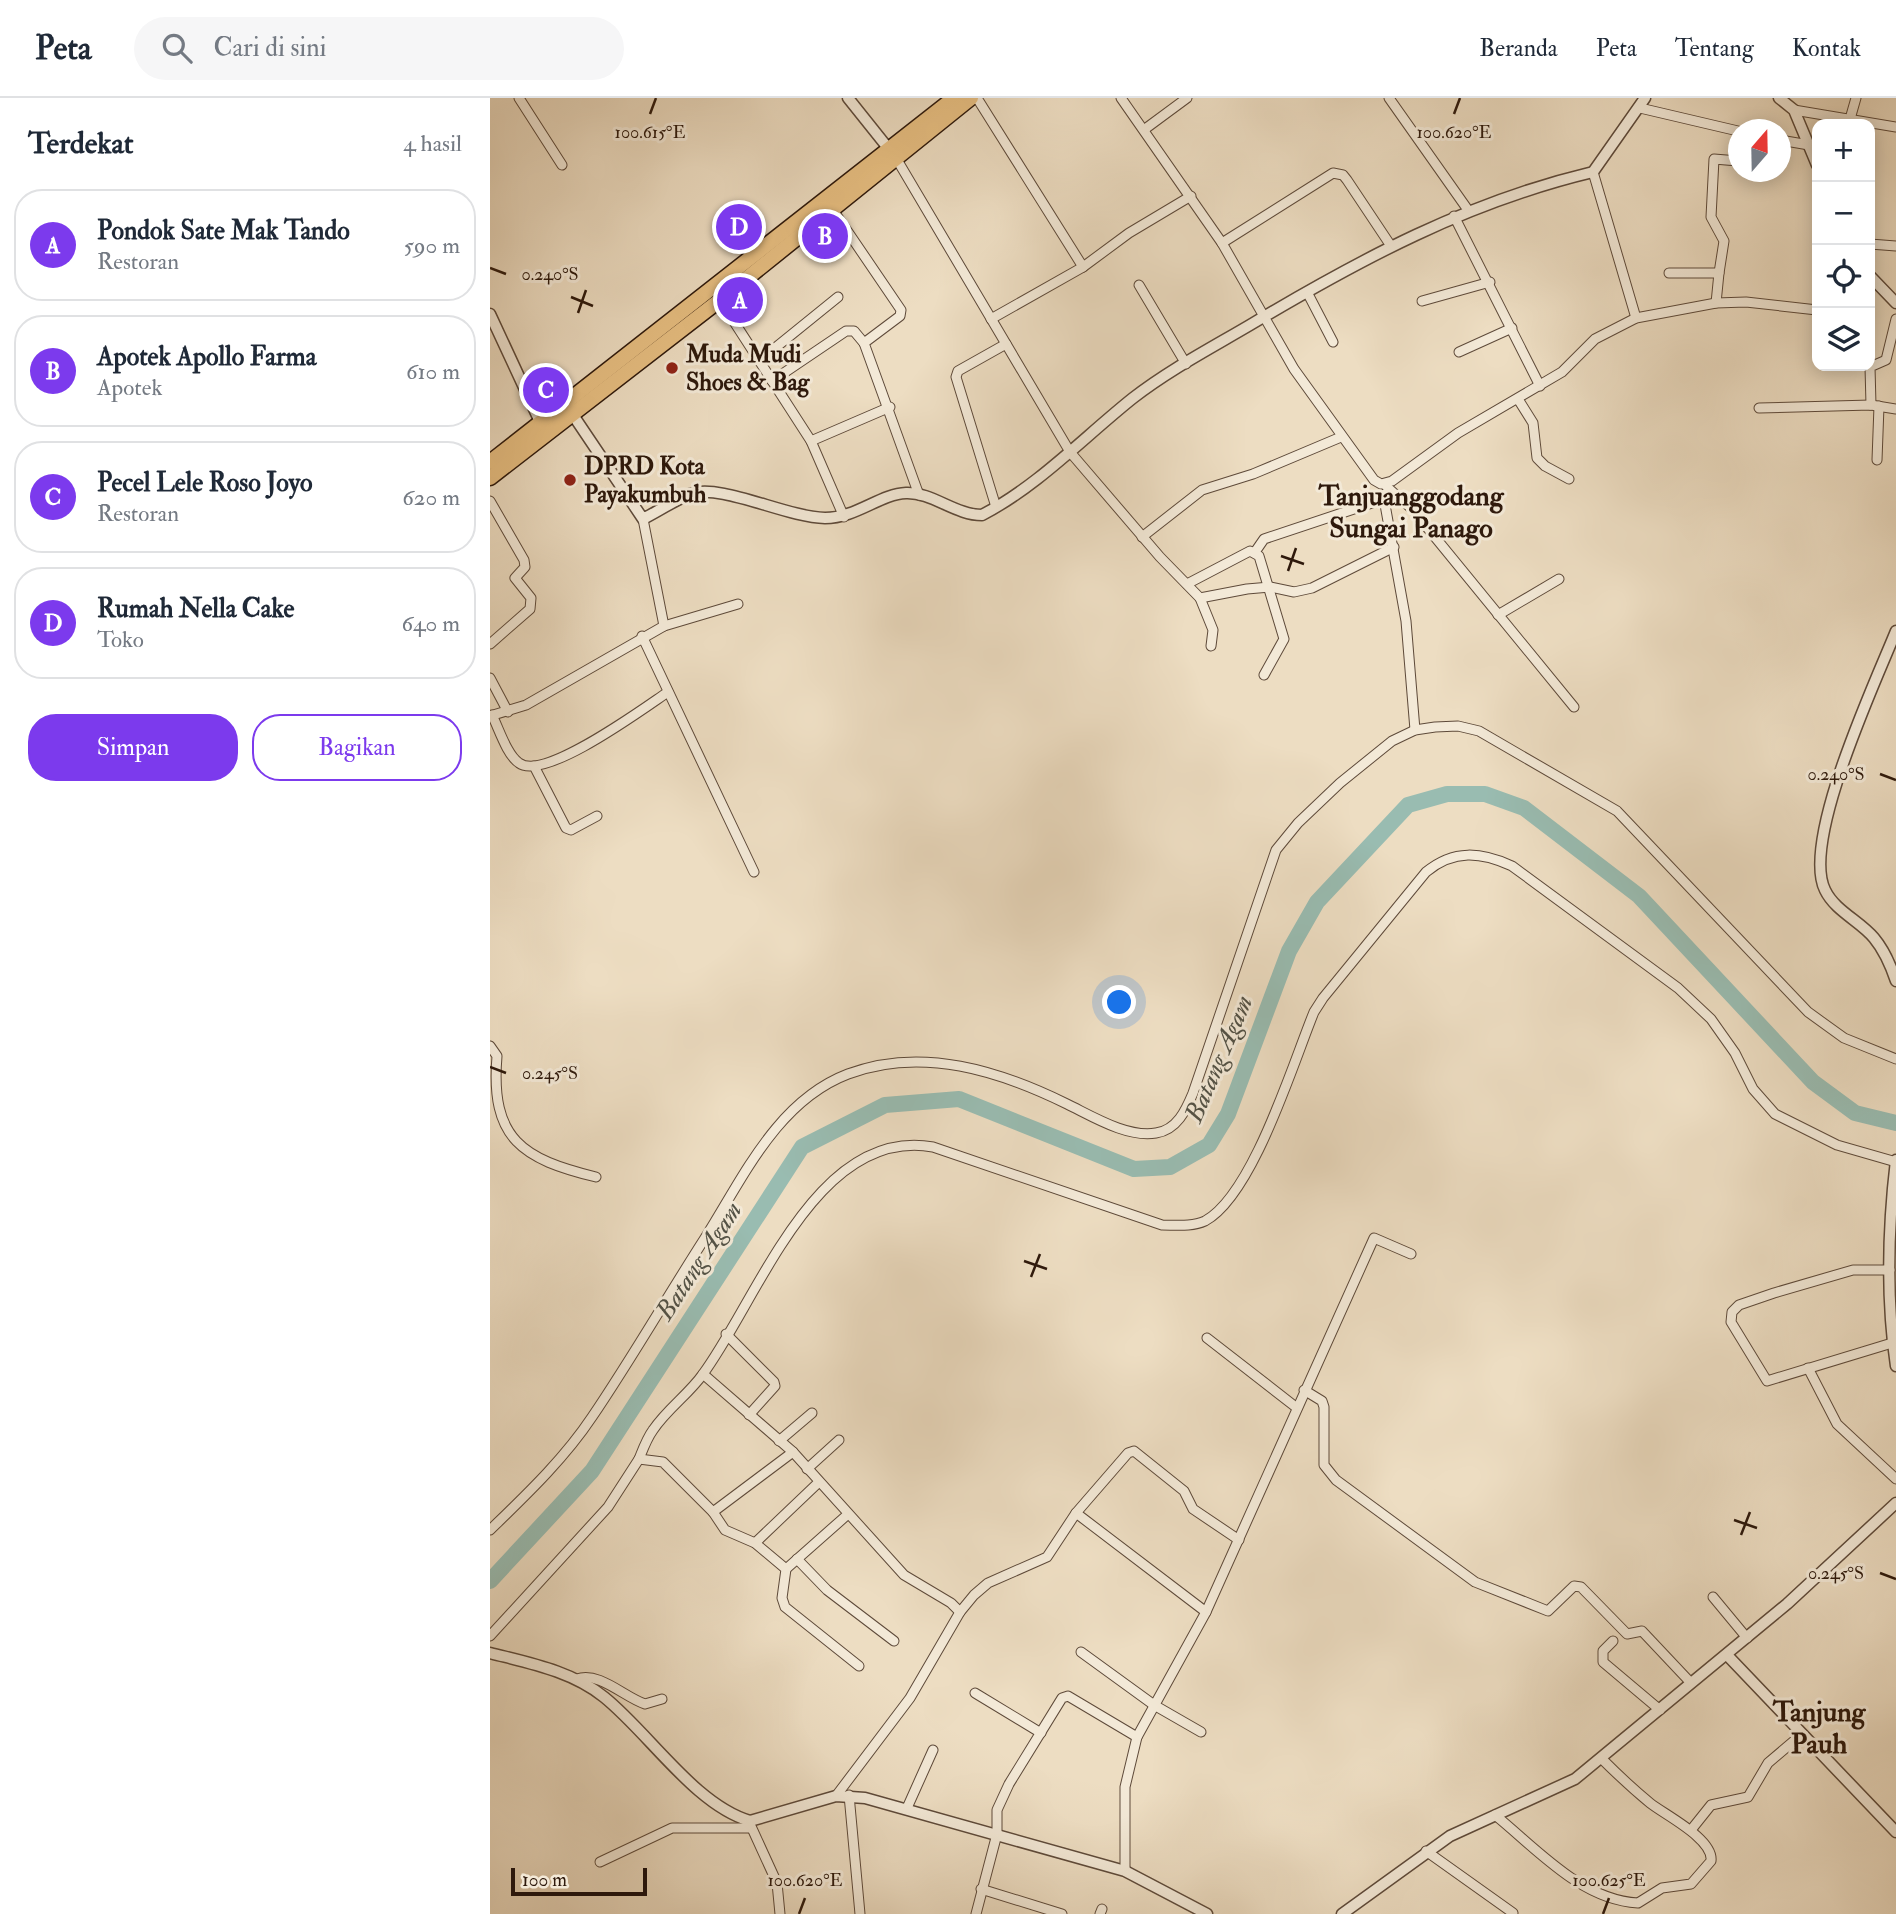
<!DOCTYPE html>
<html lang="id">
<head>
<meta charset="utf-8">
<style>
  :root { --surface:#fff; --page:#f6f6f7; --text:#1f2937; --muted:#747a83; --line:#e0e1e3; --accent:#7c3aed }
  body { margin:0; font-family:"IM FELL Double Pica",serif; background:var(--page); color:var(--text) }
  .controls { position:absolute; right:21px; top:21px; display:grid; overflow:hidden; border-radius:14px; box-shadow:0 4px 18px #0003 }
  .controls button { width:63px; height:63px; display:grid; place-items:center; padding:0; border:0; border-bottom:2px solid var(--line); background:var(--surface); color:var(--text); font:35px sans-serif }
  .compass { position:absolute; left:1238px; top:21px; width:63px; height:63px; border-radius:50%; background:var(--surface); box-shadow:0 4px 18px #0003; rotate:20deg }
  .scale { position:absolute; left:21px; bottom:18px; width:136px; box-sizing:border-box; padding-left:7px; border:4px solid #2e190c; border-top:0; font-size:19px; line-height:24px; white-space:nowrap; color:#2e190c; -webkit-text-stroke:5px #f3e9d7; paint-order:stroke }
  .you { position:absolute; left:630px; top:905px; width:24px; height:24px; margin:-18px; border:5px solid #fff; border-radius:50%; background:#1a73e8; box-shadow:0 0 0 10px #1a73e833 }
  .badge { display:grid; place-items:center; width:46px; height:46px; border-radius:50%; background:var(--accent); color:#fff; font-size:23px; font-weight:700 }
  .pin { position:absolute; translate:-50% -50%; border:4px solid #fff; box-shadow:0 2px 7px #0006 }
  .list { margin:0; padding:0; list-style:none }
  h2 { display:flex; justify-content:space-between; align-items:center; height:91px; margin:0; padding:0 28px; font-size:30px }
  h2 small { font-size:23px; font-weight:400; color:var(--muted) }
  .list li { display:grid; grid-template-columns:46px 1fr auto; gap:21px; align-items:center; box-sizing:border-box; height:112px; margin:0 14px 14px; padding:0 14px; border:2px solid var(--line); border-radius:28px }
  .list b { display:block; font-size:26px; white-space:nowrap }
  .list p { margin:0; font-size:23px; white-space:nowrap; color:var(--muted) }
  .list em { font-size:23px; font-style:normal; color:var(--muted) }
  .actions { display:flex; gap:14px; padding:21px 28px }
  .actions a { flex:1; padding:16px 0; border:2px solid var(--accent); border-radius:28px; text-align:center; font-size:24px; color:var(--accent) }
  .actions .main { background:var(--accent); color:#fff }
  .icon { flex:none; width:38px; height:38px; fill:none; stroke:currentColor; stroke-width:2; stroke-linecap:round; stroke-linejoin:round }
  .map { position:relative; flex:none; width:1406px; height:1816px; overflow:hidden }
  header { display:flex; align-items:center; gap:42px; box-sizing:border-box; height:98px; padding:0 35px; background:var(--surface); border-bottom:2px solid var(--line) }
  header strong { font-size:33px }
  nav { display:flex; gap:38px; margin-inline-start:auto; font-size:24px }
  .search { width:490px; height:63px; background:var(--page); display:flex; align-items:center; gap:18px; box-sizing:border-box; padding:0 24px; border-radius:38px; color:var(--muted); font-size:26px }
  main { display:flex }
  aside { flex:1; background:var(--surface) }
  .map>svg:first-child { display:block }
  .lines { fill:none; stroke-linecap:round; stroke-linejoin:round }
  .river { stroke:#99bcb1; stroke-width:16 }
  .minor-casing { stroke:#5e4a3a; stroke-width:11 }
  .tertiary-casing { stroke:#5e4a3a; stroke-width:13 }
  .trunk-casing { stroke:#2e190c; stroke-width:17 }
  .minor { stroke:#f3e9d7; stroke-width:9 }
  .tertiary { stroke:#f3e9d7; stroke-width:10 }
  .trunk { stroke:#e6be81; stroke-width:14 }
  .ticks { fill:none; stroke:#2e190c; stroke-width:2.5 }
  .poi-dot { fill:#8f2418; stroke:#f3e9d7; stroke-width:2.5 }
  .labels { text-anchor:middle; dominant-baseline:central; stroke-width:6; stroke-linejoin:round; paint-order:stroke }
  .poi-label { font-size:24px; font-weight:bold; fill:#2e190c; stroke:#f3e9d7; text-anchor:start }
  .water-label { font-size:26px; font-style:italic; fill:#535246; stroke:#f3e9d7 }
  .quarter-label { font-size:28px; font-weight:bold; fill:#2e190c; stroke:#f3e9d7 }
  .ticks-label { font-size:18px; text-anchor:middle; fill:#2e190c; stroke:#f3e9d7; stroke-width:6; stroke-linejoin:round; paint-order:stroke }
</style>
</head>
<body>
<header>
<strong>Peta</strong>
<div class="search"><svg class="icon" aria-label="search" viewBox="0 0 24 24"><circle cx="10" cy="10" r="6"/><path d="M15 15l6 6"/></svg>Cari di sini</div>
<nav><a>Beranda</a><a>Peta</a><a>Tentang</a><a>Kontak</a></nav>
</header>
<main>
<aside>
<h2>Terdekat<small>4 hasil</small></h2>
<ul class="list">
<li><span class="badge">A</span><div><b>Pondok Sate Mak Tando</b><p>Restoran</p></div><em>590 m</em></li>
<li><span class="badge">B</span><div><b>Apotek Apollo Farma</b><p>Apotek</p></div><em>610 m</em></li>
<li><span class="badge">C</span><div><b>Pecel Lele Roso Joyo</b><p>Restoran</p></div><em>620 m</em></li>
<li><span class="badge">D</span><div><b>Rumah Nella Cake</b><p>Toko</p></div><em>640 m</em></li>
</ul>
<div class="actions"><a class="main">Simpan</a><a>Bagikan</a></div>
</aside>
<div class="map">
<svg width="1406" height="1816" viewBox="0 0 1406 1816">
  <rect width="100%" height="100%" fill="#edddc2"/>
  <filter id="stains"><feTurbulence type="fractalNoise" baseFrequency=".00286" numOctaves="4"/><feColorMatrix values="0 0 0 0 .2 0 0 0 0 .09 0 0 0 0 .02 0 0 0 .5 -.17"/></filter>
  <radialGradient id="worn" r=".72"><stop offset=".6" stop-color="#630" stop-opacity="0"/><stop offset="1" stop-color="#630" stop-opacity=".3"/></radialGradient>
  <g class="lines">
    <path class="river" d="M0,1483L102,1373L312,1049L395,1007L469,1001L644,1071L680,1069L719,1047L738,1016L799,853L827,804L918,707L957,696H995L1034,710L1149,798L1323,984L1365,1015L1406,1025"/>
    <g class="minor-casing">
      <g id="minor">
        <path d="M29,0L72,67"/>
        <path d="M487,0L593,169"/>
        <path d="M631,0L732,145L804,271L884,382L891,386L902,383L968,335L1072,274L1105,241L1146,220L1226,205L1256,204L1327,212"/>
        <path d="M899,0L978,112"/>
        <path d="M1150,10L1248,33"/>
        <path d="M1304,12L1406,29"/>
        <path d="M1360,21L1366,0"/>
        <path d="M655,31L697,0"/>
        <path d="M1290,42L1319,47"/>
        <path d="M406,60L580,354L670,459L710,500L723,532L721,548"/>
        <path d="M1103,74L1146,220"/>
        <path d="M343,112L411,212L410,218L374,245L429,397"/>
        <path d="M964,118L1050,288"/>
        <path d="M732,145L843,75L853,77L857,82L901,148"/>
        <path d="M1380,146L1406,148"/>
        <path d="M1179,175H1229L1226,205"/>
        <path d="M1229,175L1234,143L1221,119L1224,61L1248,63"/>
        <path d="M649,187L696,266"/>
        <path d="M817,194L843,244"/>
        <path d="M230,202L321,343L354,419"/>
        <path d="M932,203L1000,184"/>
        <path d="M501,221L593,169L639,135L701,98"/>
        <path d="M969,254L1022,230"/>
        <path d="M269,263L348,199"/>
        <path d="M282,283L356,233H364L374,245"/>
        <path d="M1028,301L1043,325L1047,360L1055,368L1079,381"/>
        <path d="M1381,307L1380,269L1396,262L1406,221"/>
        <path d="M1269,310L1381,307L1406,311"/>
        <path d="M321,343L400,309"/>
        <path d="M1387,362L1389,308"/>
        <path d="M896,388L922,411L1084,609"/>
        <path d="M894,401L916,523L925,632"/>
        <path d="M0,403L34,462L35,469L25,480L41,500L40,511L0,546"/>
        <path d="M506,409L466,279L468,273L516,246"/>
        <path d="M652,439L712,392L763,376L851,339"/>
        <path d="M765,454L774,441L894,401L895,396"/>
        <path d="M697,486L760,453L769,458L794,541L774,577"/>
        <path d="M710,500L757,491L780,489L804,494L822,490L904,449"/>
        <path d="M1008,517L1069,481"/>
        <path d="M174,528L248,506"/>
        <path d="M152,538L264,774"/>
        <path d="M0,580L18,614"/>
        <path d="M2,617C9,631 17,657 29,665C54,684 154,610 178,594"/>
        <path d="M0,618L36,607L174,528L153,421"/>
        <path d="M44,668L76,730L81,732L107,718"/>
        <path d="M0,948L7,958C0,1042 33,1061 106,1079"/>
        <path d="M1400,1172H1363L1284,1195L1249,1207L1242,1214L1241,1224L1277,1283L1402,1245"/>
        <path d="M236,1236L284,1284L285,1288L259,1317"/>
        <path d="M717,1240L807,1310"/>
        <path d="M1318,1270L1347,1326L1406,1381"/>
        <path d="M213,1276L303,1354L414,1477L461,1505L470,1514"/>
        <path d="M814,1292L832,1303L834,1309V1367L846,1382L985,1484L1058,1513L1084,1488L1091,1489L1137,1536L1152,1533L1201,1585"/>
        <path d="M289,1343L322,1315"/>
        <path d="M303,1354L223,1414L173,1364L149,1361C153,1351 157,1340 163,1332C177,1311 199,1296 213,1276C268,1202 326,1028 443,1049L672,1127C686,1127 702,1129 715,1123C763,1097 803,965 824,914L833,900L936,774C964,751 991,754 1022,768L1188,890L1221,921L1245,955L1263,991L1285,1016L1347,1047L1406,1064"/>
        <path d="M317,1371L349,1342"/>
        <path d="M223,1414L235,1432L265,1445L296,1471L292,1500L295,1509L369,1568"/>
        <path d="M586,1415L716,1514"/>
        <path d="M0,1432C36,1397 74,1361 102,1319C142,1260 177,1199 215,1140C253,1080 287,1003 358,976C432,948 510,973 577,1006C602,1018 637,1040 666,1035C687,1032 696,1012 703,995L786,752L808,725L850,685L902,643L925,632L945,629L968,628L989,633L1127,713L1318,914L1354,940L1406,961"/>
        <path d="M265,1445L329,1384"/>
        <path d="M307,1461L337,1492L404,1543"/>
        <path d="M296,1471L357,1417"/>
        <path d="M1223,1499L1257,1540"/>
        <path d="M0,1538L118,1409L149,1361"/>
        <path d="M1123,1543L1113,1553V1564L1170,1612"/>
        <path d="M591,1554L664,1607L711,1634"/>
        <path d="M87,1581C109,1573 134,1599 155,1606L172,1601"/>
        <path d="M485,1595L551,1635"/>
        <path d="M359,1697L370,1816"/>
        <path d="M346,1698L420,1600L470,1514L484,1497L498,1485L557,1459L586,1415L638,1355L644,1353L694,1393L703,1411L749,1442"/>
        <path d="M417,1710L443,1652"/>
        <path d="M1005,1717C1047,1751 1091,1802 1148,1805L1172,1790L1201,1786L1221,1763C1224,1741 1175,1717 1160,1705C1143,1691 1127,1676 1112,1661"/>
        <path d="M260,1726L287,1785L290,1816"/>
        <path d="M1201,1732L1221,1707L1258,1699L1278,1665L1311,1637"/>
        <path d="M936,1753L1023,1815"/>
        <path d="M110,1764L182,1730H261"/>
        <path d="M635,1773V1689L647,1639L716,1514L884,1140L921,1156"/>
        <path d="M491,1791L572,1816"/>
        <path d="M486,1816L507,1736V1712L519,1686L572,1600L578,1598L647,1639"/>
        <path d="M610,1816L612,1811"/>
      </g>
    </g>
    <g class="tertiary-casing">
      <g id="tertiary">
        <path d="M358,0L398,50"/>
        <path d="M1289,0L1304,12L1327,67"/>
        <path d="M1380,178L1406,205"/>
        <path d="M0,216L51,326"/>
        <path d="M83,317L153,421C168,413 184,403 200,396C231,385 295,419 335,420C366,420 390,396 416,395C442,394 465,417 492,417C548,388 594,339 643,300C679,272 721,250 760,227C871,161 977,104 1103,74L1155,0"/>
        <path d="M1406,533C1385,585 1311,743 1335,792C1345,813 1370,823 1384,840C1394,852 1401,868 1406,883"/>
        <path d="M1406,1062C1398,1129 1396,1200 1406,1268"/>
        <path d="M0,1555C39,1565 82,1573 114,1599C159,1635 205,1707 260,1723L346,1698L375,1700L635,1773L717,1816"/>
        <path d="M1237,1557L1406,1734"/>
        <path d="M852,1816L960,1738L1085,1681L1297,1506L1406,1405"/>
      </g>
    </g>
    <g class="trunk-casing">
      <g id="trunk">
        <path d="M0,364L464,0"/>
        <path d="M0,380L230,202L481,0"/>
      </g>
    </g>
    <use href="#minor" class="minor"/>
    <use href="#tertiary" class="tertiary"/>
    <use href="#trunk" class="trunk"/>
  </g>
  <path class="ticks" d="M160,16L166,0M964,16L970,0M0,170L16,176M81,199L103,208M88,215L96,192M791,458L814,466M798,473L806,450M1390,676L1406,682M0,969L16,975M534,1163L557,1171M541,1179L550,1156M1244,1422L1267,1430M1251,1437L1260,1414M1390,1475L1406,1481M309,1816L315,1800M1113,1816L1119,1800"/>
  <g class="poi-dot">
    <circle cx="182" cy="270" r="7"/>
    <circle cx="80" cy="382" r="7"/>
  </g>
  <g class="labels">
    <g class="poi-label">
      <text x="196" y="256">Muda Mudi<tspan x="196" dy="28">Shoes &amp; Bag</tspan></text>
      <text x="94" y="368">DPRD Kota<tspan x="94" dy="28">Payakumbuh</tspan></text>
    </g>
    <g class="water-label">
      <text transform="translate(729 961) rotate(-67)">Batang Agam</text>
      <text transform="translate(209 1163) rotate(-57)">Batang Agam</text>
    </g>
    <g class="quarter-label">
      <text x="921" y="398">Tanjuanggodang<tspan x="921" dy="32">Sungai Panago</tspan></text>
      <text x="1329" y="1614">Tanjung<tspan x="1329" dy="32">Pauh</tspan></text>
    </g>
  </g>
  <g class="ticks-label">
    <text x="160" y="40">100.615°E</text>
    <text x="964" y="40">100.620°E</text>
    <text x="60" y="182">0.240°S</text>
    <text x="1346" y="682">0.240°S</text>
    <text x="60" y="981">0.245°S</text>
    <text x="1346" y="1481">0.245°S</text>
    <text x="315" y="1788">100.620°E</text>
    <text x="1119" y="1788">100.625°E</text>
  </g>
  <rect width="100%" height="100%" filter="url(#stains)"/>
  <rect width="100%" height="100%" fill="url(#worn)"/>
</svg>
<div class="controls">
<button>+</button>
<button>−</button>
<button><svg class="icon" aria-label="locate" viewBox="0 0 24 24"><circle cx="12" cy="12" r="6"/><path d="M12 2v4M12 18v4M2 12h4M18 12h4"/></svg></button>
<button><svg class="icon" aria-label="layers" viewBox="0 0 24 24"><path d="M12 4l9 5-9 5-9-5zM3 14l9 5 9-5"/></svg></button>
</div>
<svg class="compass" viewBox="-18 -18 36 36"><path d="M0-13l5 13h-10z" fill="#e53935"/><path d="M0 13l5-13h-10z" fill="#747a83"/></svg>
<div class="scale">100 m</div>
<div class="you"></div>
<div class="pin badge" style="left:250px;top:202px">A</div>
<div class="pin badge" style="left:335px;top:138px">B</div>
<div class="pin badge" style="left:56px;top:292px">C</div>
<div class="pin badge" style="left:249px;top:129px">D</div>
</div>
</main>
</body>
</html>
